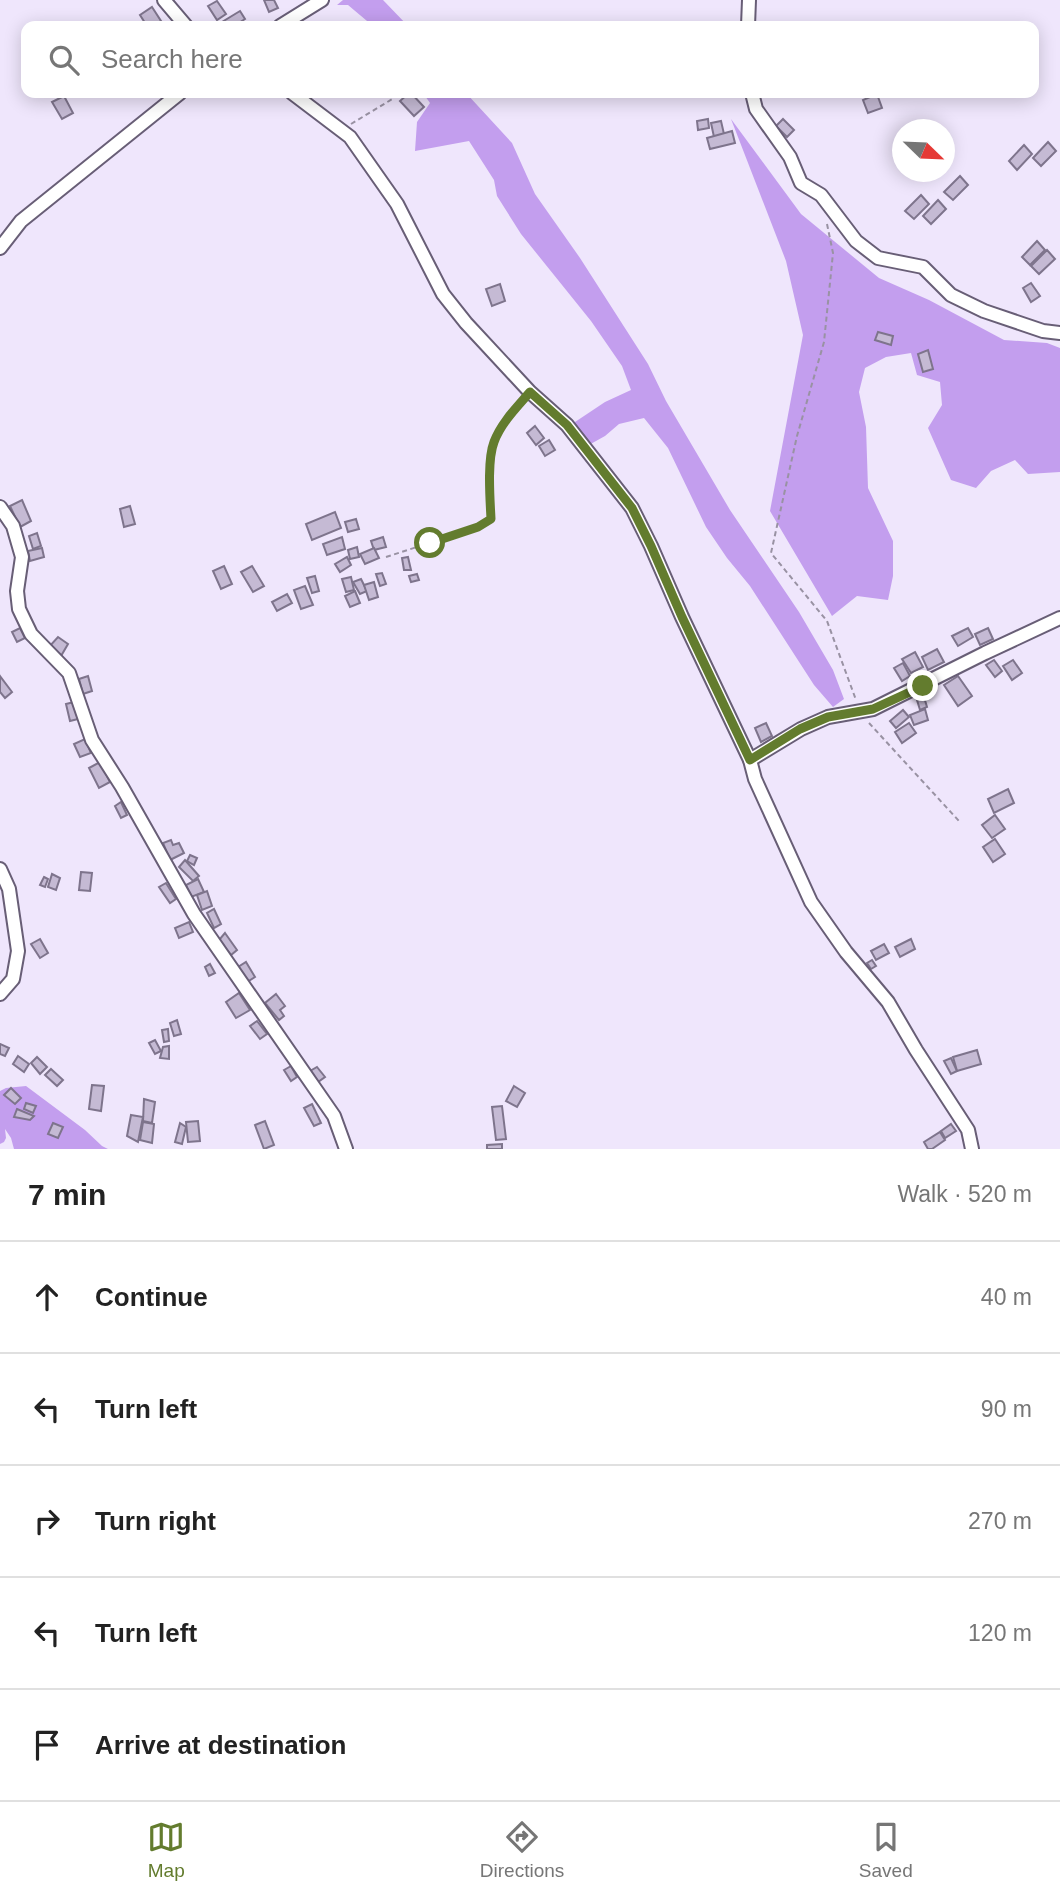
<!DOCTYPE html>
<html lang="en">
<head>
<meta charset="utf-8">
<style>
  :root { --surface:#fff; --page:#f6f6f6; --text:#222; --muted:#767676; --line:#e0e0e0; --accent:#637c2e }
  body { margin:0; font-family:Helvetica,sans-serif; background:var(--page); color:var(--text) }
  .compass { position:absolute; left:892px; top:119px; width:63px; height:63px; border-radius:50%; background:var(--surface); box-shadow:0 4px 18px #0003; rotate:113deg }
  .stop { position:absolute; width:21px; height:21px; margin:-16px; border:5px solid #637c2e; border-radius:50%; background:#fff }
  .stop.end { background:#637c2e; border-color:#fff; box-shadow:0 2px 7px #0008 }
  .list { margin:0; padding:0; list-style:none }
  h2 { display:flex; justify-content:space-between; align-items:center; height:91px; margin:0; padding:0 28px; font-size:30px }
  h2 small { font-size:23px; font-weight:400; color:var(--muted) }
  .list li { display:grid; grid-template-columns:46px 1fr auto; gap:21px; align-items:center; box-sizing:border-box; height:112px; padding:0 28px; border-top:2px solid var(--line) }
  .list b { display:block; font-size:26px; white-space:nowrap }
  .list em { font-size:23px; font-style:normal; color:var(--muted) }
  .icon { flex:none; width:38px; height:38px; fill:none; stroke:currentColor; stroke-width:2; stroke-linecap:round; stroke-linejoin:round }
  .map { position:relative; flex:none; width:1060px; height:1149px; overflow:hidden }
  .search { position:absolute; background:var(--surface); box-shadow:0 4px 18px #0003; left:21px; right:21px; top:21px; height:77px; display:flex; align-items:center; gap:18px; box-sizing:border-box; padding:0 24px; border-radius:14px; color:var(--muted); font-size:26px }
  .sheet { height:651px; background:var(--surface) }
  nav { display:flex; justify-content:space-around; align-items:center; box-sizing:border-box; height:98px; border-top:2px solid var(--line); background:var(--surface); font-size:19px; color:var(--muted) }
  nav a { display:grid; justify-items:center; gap:4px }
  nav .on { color:var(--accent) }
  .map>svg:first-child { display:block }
  .forest { fill:#c39eee }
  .building { fill:#c5bad4; stroke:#7e748c; stroke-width:2 }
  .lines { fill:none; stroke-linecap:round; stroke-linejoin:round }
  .street-casing { stroke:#685e76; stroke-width:16 }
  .path { stroke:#9992a3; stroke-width:2; stroke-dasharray:5 3.5; stroke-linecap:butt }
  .street { stroke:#fff; stroke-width:12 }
  .route { stroke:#637c2e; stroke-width:9 }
</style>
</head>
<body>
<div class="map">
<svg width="1060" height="1149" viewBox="0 0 1060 1149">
  <rect width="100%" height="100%" fill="#efe6fc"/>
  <g class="forest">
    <path d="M343,0H383L408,26H373L348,5H337Z"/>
    <path d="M423,93H466L512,143L535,194L580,258L648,364L666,401L730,510L799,612L833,670L844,699L833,707L814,685L750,586L727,558L706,527L668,448L644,418L619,424L605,436L587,446L572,424L605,402L631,390L622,366L591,321L521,234L497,196L494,180L469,141L415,151L417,122L430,103Z"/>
    <path d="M731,119L801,214L879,278L929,300L1004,340L1047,343L1060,348V472L1028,474L1015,460L991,471L976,488L951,480L928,428L942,405L940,382L917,375L911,353L886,357L865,368L859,392L866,427L868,488L893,541V576L888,600L857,596L832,616L770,511L803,335L786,261Z"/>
    <path d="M26,1086L85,1130L102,1146L108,1149H14L11,1138L5,1129L6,1138L4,1142L0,1144V1091L6,1088Z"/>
  </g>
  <g class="building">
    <path d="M264,0H274L278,8L269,12Z"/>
    <path d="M217,1L226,14L217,20L208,6Z"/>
    <path d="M152,7L161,21L153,26H147L140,15Z"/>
    <path d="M240,11L245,19L234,26H225L222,22Z"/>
    <path d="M409,93H411L424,107L414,116L400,101Z"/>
    <path d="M877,94L882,108L868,113L863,100Z"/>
    <path d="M64,96L73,113L62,119L52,102Z"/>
    <path d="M708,119L709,128L698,130L697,121Z"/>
    <path d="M783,119L794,130L787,137L776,126Z"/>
    <path d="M721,121L724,134L714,137L711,123Z"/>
    <path d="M732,131L735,143L710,149L707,138Z"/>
    <path d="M1048,142L1056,151L1041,166L1033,158Z"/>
    <path d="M1024,145L1032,154L1017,170L1009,161Z"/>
    <path d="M960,176L968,185L953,200L944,192Z"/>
    <path d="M921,195L929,204L914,219L905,211Z"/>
    <path d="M938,200L946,209L931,224L923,216Z"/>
    <path d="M1037,241L1045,250L1030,265L1022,257Z"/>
    <path d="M1047,250L1055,259L1039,274L1031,266Z"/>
    <path d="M1031,283L1040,296L1031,302L1023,288Z"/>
    <path d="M500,284L505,301L492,306L486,289Z"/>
    <path d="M878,332L893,336L891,345L875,340Z"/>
    <path d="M928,350L933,369L923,372L918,354Z"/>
    <path d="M535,426L544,438L536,445L527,433Z"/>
    <path d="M549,440L555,450L545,456L539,446Z"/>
    <path d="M22,500L31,521L20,527L10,506Z"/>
    <path d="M130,506L135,524L124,527L120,509Z"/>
    <path d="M335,512L341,528L312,540L306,524Z"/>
    <path d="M356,519L359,529L348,532L345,522Z"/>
    <path d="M37,533L41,546L33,549L29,536Z"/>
    <path d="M342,537L345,549L327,555L323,544Z"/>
    <path d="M383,537L386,547L374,550L371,541Z"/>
    <path d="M357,547L359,557L350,559L348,550Z"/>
    <path d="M42,548L44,557L30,561L28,551Z"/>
    <path d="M374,548L379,558L365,564L360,554Z"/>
    <path d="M347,557L351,565L340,572L335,564Z"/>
    <path d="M408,557L411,570H404L402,558Z"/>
    <path d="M224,566L232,584L221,589L213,571Z"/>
    <path d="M252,566L264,586L253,592L241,572Z"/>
    <path d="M382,573L386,584L380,586L376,574Z"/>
    <path d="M417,574L419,580L411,582L409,576Z"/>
    <path d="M315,576L319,591L312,593L307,578Z"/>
    <path d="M351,577L354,590L346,592L342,579Z"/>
    <path d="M361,579L367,591L360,594L353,582Z"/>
    <path d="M374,582L378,597L369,600L364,585Z"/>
    <path d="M305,586L313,605L301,609L294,590Z"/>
    <path d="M355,591L360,603L350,607L345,596Z"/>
    <path d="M287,594L292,603L277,611L272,602Z"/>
    <path d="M20,628L25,638L17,642L12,632Z"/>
    <path d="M968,628L973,637L958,646L952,636Z"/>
    <path d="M988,628L993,639L980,645L975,634Z"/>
    <path d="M58,637L68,644L61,656L48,648Z"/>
    <path d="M937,649L944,662L928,670L922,657Z"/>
    <path d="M915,652L923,667L911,673L902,659Z"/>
    <path d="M994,660L1002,671L995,677L986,665Z"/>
    <path d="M1013,660L1022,673L1012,680L1003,666Z"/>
    <path d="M903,663L910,676L902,681L894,668Z"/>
    <path d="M0,676L12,692L5,698L0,692Z"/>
    <path d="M88,676L92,691L83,694L79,679Z"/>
    <path d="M958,676L972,696L958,706L944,685Z"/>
    <path d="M924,697L927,707L920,710L917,700Z"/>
    <path d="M74,702L78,719L70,721L66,704Z"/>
    <path d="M925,709L928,720L914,725L910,715Z"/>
    <path d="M903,710L909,717L896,728L890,721Z"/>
    <path d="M766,723L772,736L761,742L755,728Z"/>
    <path d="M909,723L916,733L902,743L895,732Z"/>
    <path d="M85,739L91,753L80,757L74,744Z"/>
    <path d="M100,762L110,782L99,788L89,768Z"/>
    <path d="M1008,789L1014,803L994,813L988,799Z"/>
    <path d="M121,802L127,815L121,818L115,806Z"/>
    <path d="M995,815L1005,829L992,838L982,825Z"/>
    <path d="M995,839L1005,854L993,862L983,847Z"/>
    <path d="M171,840L173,845L179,843L184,853L170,860L163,843Z"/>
    <path d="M190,855L197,858L194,865L187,861Z"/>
    <path d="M185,860L199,876L193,881L179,867Z"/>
    <path d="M81,872L92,873L90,891L79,890Z"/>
    <path d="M52,874L60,878L56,890L48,887Z"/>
    <path d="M44,877L48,879L45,887L40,885Z"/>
    <path d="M198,879L204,892L191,897L186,885Z"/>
    <path d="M166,883L176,899L170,903L159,887Z"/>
    <path d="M207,891L212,906L202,910L197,895Z"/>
    <path d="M214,909L221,924L214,928L207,913Z"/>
    <path d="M189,922L193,932L179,938L175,928Z"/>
    <path d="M225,933L237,950L231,955L219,940Z"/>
    <path d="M40,939L48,953L40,958L31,944Z"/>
    <path d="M911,939L915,949L900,957L895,947Z"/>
    <path d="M884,944L889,953L876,960L871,951Z"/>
    <path d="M872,960L876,966L871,969L867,963Z"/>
    <path d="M246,962L255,977L247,982L238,967Z"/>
    <path d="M210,964L215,973L209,976L205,967Z"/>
    <path d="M239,993L250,1010L236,1018L226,1002Z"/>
    <path d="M276,994L285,1006L280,1010L284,1016L279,1020L265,1003Z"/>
    <path d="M177,1020L181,1034L174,1036L170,1023Z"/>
    <path d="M257,1021L267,1034L260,1039L250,1026Z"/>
    <path d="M168,1029L169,1041L164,1042L162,1030Z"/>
    <path d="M155,1040L161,1051L155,1054L149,1043Z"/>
    <path d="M0,1044L9,1048L5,1056L0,1054Z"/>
    <path d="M169,1046V1059L160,1058L163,1047Z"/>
    <path d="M977,1050L981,1064L957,1071L953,1057Z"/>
    <path d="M18,1056L29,1064L24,1072L13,1064Z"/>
    <path d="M37,1057L47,1067L40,1074L31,1063Z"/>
    <path d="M951,1058L957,1071L951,1074L944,1061Z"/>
    <path d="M291,1066L297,1077L291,1081L284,1070Z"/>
    <path d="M317,1067L325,1077L318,1082L310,1071Z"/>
    <path d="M51,1069L63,1080L57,1086L45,1075Z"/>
    <path d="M92,1085L104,1086L101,1111L89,1109Z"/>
    <path d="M514,1086L525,1093L517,1107L506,1101Z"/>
    <path d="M11,1088L21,1098L15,1104L4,1095Z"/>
    <path d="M144,1099L155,1102L152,1123L143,1121Z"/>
    <path d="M26,1103L36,1106L33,1113L24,1109Z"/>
    <path d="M312,1104L321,1123L314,1126L304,1108Z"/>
    <path d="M502,1106L506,1139L496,1140L492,1107Z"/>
    <path d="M17,1109L34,1116L30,1120L14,1117Z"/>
    <path d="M131,1115L143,1117L138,1142L127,1136Z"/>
    <path d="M198,1121L200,1141L188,1142L186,1122Z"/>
    <path d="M265,1121L274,1145L264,1149L255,1125Z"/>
    <path d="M143,1122L154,1124L152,1143L140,1140Z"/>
    <path d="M53,1123L63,1127L58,1138L48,1134Z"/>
    <path d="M180,1123L186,1127L182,1144L175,1142Z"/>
    <path d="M951,1124L956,1131L945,1138L941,1131Z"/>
    <path d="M940,1132L945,1140L932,1149H928L924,1142Z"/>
    <path d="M502,1144V1149H487V1145Z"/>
  </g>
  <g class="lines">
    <g class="street-casing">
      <g id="street">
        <path d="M164,0L186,26"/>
        <path d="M280,26L322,0"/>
        <path d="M748,26L749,0"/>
        <path d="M292,93L350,137L397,204L443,294L466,323L530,392L567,425L632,508L651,546L682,617L750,760L755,779L811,902L846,952L888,1002L916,1050L968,1130L972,1149"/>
        <path d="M752,93L756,109L790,157L801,183L821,195L856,241L878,258L923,267L951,295L984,311L1043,331L1060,333"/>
        <path d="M0,248L21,221L180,93"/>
        <path d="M0,507L13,526L22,557L17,591L19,609L31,634L69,673L92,740L122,787L194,914L334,1116L346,1149"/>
        <path d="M750,760L801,729L828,717L873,709L985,653L1060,618"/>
        <path d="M0,869L9,889L18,951L13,979L0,994"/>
      </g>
    </g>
    <g class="path">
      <path d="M351,124L394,98"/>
      <path d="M827,224L833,253L824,342L797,436L771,553L827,621L856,700"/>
      <path d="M386,557L479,527L491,519C490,499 487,460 494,442C500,427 512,413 523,401"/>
      <path d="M869,723L959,821"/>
    </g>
    <use href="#street" class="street"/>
  </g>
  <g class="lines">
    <path class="route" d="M430,543L478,527L491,519C490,499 487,460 494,442C501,423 517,407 530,392L567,425L632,508L651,546L682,617L750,760L800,729L828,717L873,709L923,686"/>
  </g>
</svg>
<svg class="compass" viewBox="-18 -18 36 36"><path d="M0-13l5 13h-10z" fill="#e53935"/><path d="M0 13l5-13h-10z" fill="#767676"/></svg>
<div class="stop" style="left:430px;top:543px"></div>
<div class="stop end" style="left:923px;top:686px"></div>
<div class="search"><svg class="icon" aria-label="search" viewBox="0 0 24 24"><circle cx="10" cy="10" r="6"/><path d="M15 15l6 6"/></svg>Search here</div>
</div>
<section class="sheet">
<h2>7 min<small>Walk · 520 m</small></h2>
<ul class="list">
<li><svg class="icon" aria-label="ahead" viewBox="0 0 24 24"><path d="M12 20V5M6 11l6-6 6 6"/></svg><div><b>Continue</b></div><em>40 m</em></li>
<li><svg class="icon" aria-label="left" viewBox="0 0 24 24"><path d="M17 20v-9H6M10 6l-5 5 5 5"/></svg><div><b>Turn left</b></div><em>90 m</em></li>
<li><svg class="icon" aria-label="right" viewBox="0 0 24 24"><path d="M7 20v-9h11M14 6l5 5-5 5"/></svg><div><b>Turn right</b></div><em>270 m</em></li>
<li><svg class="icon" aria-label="left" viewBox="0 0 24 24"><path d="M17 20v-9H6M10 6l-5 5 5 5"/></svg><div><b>Turn left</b></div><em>120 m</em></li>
<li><svg class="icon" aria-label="arrive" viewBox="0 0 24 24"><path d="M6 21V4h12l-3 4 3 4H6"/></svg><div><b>Arrive at destination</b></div></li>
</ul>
</section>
<nav>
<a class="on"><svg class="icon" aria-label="map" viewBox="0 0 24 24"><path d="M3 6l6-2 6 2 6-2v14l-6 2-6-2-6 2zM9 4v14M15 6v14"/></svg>Map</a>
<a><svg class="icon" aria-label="directions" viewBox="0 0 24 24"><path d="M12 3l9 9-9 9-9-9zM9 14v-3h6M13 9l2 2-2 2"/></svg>Directions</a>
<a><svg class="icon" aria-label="saved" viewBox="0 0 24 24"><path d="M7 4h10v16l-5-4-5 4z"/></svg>Saved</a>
</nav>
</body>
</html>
